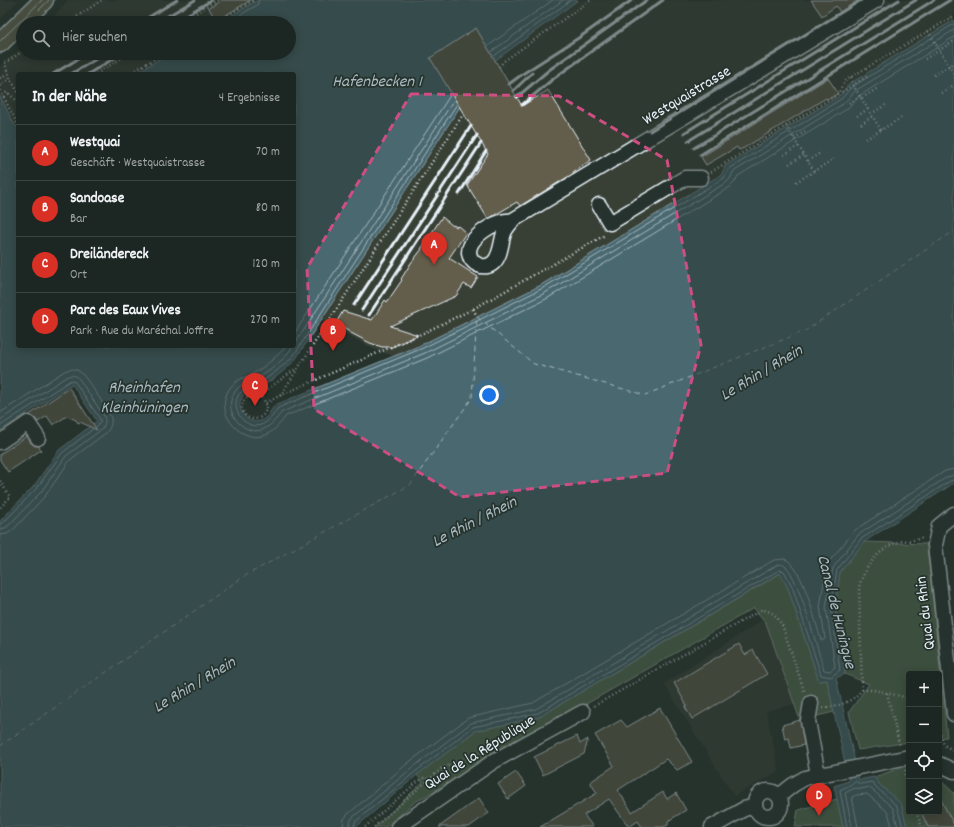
<!DOCTYPE html>
<html lang="de">
<head>
<meta charset="utf-8">
<style>
  :root { --surface:#1c2622; --page:#252e2a; --text:#f1f3f6; --muted:#a0a5a5; --line:#3a4340; --accent:#d93025 }
  body { margin:0; font-family:Dekko,sans-serif; background:var(--page); color:var(--text) }
  .controls { position:absolute; right:12px; bottom:12px; display:grid; overflow:hidden; border-radius:4px; box-shadow:0 2px 10px #0003 }
  .controls button { width:36px; height:36px; display:grid; place-items:center; padding:0; border:0; border-bottom:1px solid var(--line); background:var(--surface); color:var(--text); font:20px sans-serif }
  .you { position:absolute; left:489px; top:395px; width:14px; height:14px; margin:-10px; border:3px solid #fff; border-radius:50%; background:#1a73e8; box-shadow:0 0 0 6px #1a73e833 }
  .badge { display:grid; place-items:center; width:26px; height:26px; border-radius:50%; background:var(--accent); color:#fff; font-size:13px; font-weight:700 }
  .pin { position:absolute; translate:-50% -33px; filter:drop-shadow(0 1px 2px #0008) }
  .pin::after { content:''; position:absolute; top:21px; width:14px; height:12px; background:inherit; clip-path:polygon(0 0,100% 0,50% 100%) }
  .list { margin:0; padding:0; list-style:none }
  h2 { display:flex; justify-content:space-between; align-items:center; height:52px; margin:0; padding:0 16px; font-size:17px }
  h2 small { font-size:13px; font-weight:400; color:var(--muted) }
  .list li { display:grid; grid-template-columns:26px 1fr auto; gap:12px; align-items:center; box-sizing:border-box; height:56px; padding:0 16px; border-top:1px solid var(--line) }
  .list b { display:block; font-size:15px; white-space:nowrap }
  .list p { margin:0; font-size:13px; white-space:nowrap; color:var(--muted) }
  .list em { font-size:13px; font-style:normal; color:var(--muted) }
  .icon { flex:none; width:22px; height:22px; fill:none; stroke:currentColor; stroke-width:2; stroke-linecap:round; stroke-linejoin:round }
  .map { position:relative; flex:none; width:954px; height:827px; overflow:hidden }
  .search { position:absolute; background:var(--surface); box-shadow:0 2px 10px #0003; left:16px; top:16px; width:280px; height:44px; display:flex; align-items:center; gap:10px; box-sizing:border-box; padding:0 14px; border-radius:22px; color:var(--muted); font-size:15px }
  .panel { position:absolute; background:var(--surface); box-shadow:0 2px 10px #0003; left:16px; top:72px; width:280px; height:276px; border-radius:4px }
  .map>svg:first-child { display:block }
  .built { fill:#384036 }
  .green { fill:#596f53; stroke:#a0b0a6 }
  .water { fill:#4a6770; stroke:#899ea6 }
  .lines { fill:none; stroke-linecap:round; stroke-linejoin:round }
  .shore { stroke:#a9bac2; stroke-width:1 }
  .ferry { stroke:#a9bac2; stroke-width:1; stroke-dasharray:5 4; stroke-linecap:butt }
  .building { fill:#635d4c; stroke:#e8f1f8 }
  .minor-casing { stroke:#e8f1f8; stroke-width:17 }
  .major-casing { stroke:#e8f1f8; stroke-width:21 }
  .path { stroke:#e8f1f8; stroke-width:2.5; stroke-dasharray:1 3; stroke-linecap:butt }
  .minor { stroke:#26332d; stroke-width:14 }
  .major { stroke:#706f59; stroke-width:18 }
  .tram { stroke:#e8f1f8; stroke-width:1 }
  .rail { stroke:#e8f1f8; stroke-width:3 }
  .marked { fill:none; stroke:#cc4e82; stroke-width:3; stroke-dasharray:8 5; stroke-linejoin:round }
  .labels { text-anchor:middle; dominant-baseline:central; stroke-width:3.5; stroke-linejoin:round; paint-order:stroke }
  .street-label { font-size:16px; fill:#e8f1f8; stroke:#26332d }
  .water-label { font-size:17px; font-style:italic; fill:#a9bac2; stroke:#26332d }
</style>
</head>
<body>
<div class="map">
<svg width="954" height="827" viewBox="0 0 954 827">
  <rect width="100%" height="100%" fill="#26332d"/>
  <filter id="ink" filterUnits="userSpaceOnUse"><feTurbulence type="fractalNoise" baseFrequency=".025" numOctaves="2"/><feDisplacementMap in="SourceGraphic" scale="8" xChannelSelector="R" yChannelSelector="G"/><feConvolveMatrix kernelMatrix="1 2 1 2 8 2 1 2 1" color-interpolation-filters="sRGB"/></filter>
  <g filter="url(#ink)">
    <g class="built">
      <path d="M0,0H19L0,19Z"/>
      <path d="M68,0H954V20L849,84L839,96L725,166L722,174L555,277L519,296L421,345L394,356L376,350L322,320L294,301V74H18V138L0,149V67L23,46V53H289V23H48Z"/>
      <path d="M761,621L766,623L794,704L766,711L779,771L734,796L664,684Z"/>
    </g>
    <g class="green">
      <path d="M864,542L927,544L947,737L939,738V674H909V742L858,750L849,712L869,684L845,674L835,607L840,572Z"/>
      <path d="M781,573L788,588L819,681L827,680L834,712L800,720L766,623L754,608L415,802L386,827H375L423,782L417,775L475,731L539,717Z"/>
      <path d="M904,767L909,769V812H939V779L954,793V827H907L901,804L879,784L874,777Z"/>
      <path d="M837,799L843,827H795L798,810Z"/>
    </g>
    <path class="water" d="M258,0H578L497,59L480,76L295,360C285,371 261,390 247,392C245,394 242,396 241,399C236,410 248,425 260,421C267,419 271,410 275,405L421,345L541,285L722,174L725,166L839,96L849,84L954,20V483L864,542L840,572L835,607L845,674L836,678L859,780L874,777L879,784L901,804L907,827H843L834,786L849,781L827,680L819,681L788,588L780,573L539,717L475,731L417,775L356,827H0V521L34,486L59,450L97,421L72,384L0,431V96L14,124L18,128V346H294V74H135L169,53H289V23H219Z"/>
    <g class="lines">
      <g class="shore">
        <path d="M227,23L257,5L259,0"/>
        <path d="M488,46L553,0"/>
        <path d="M491,52L563,0"/>
        <path d="M494,56L571,0"/>
        <path d="M457,104L292,358C284,365 262,383 253,387C245,390 244,387 238,396C230,410 246,430 261,425C269,422 274,414 278,408L423,348L543,288L724,178L729,169L841,99L852,87L954,24"/>
        <path d="M294,334L451,94"/>
        <path d="M294,345L454,100"/>
        <path d="M286,346C281,354 257,373 248,376C238,380 233,382 227,393C216,415 242,444 266,435C274,431 280,424 286,416L427,358L548,298L730,187L734,183L738,176L847,109L859,96L954,37"/>
        <path d="M293,346C284,361 267,374 252,381C249,383 246,382 243,384C239,386 235,391 233,395C223,413 246,438 264,429C272,425 277,418 282,412L425,353L545,293L727,182L730,179L733,172L843,104L855,91L954,30"/>
        <path d="M0,413L63,372C68,369 73,368 79,371C84,374 109,411 111,418C112,423 110,428 107,432L70,460L45,496L13,530L7,534L0,535"/>
        <path d="M0,420L66,377C71,374 76,375 79,379L104,416C106,421 105,425 102,429L66,456L41,492L8,526L5,528L0,529"/>
        <path d="M0,426L71,380L75,382L100,419V423L96,427"/>
        <path d="M0,524L4,522L37,488L62,453L93,429"/>
        <path d="M343,827L344,819L348,814L408,763L468,718L533,703L774,560L785,559C803,567 815,621 821,640H824L825,638L820,607L826,569L828,563L855,530L945,471L954,469"/>
        <path d="M349,827L350,822L352,818L412,768L471,723L536,709L777,565C781,564 783,564 786,567C798,576 818,651 824,670L830,671L835,667L826,607L833,568L858,535L947,477L954,475"/>
        <path d="M354,827L355,822L415,772L473,727L538,713L779,570L784,571L792,586L821,675L831,677L840,670L831,607L837,570L861,539L950,481L954,480"/>
        <path d="M847,827L840,790L850,785L855,781L860,784L872,782L876,787L897,806L903,827"/>
        <path d="M852,827L845,793L855,788L861,789L869,787L893,808L898,827"/>
        <path d="M858,827L852,797L856,795L867,794L888,812L892,827"/>
      </g>
      <g class="ferry">
        <path d="M477,317L534,364L645,395L805,331L954,231"/>
        <path d="M0,746L243,577L410,485L472,398L477,316"/>
      </g>
    </g>
    <g class="building">
      <path d="M222,0H251L216,21L209,8Z"/>
      <path d="M811,0H860L840,12L836,6L822,16Z"/>
      <path d="M476,28L522,106L548,90L591,160L573,172L574,173L520,206L517,202L488,219L467,185L488,154L430,58Z"/>
      <path d="M828,78L838,93L833,97L827,99L826,98L744,148L739,150L737,147L706,165L701,157Z"/>
      <path d="M442,217L453,226V225L457,227L458,226L466,233L449,258L478,277L471,288L464,284L456,296L390,326L418,335L392,347H382L370,343L351,333L336,323L343,311L372,320L385,300L387,302L402,280L401,279L411,263L422,249H421Z"/>
      <path d="M69,388L97,430L80,422L78,423L76,420L67,416L53,425L47,416L38,422L35,418L29,415Z"/>
      <path d="M27,436L31,443L35,446H39L41,450L8,472L0,460V454Z"/>
      <path d="M739,644L745,655L753,650L767,674L692,719L685,707L687,706L674,683Z"/>
      <path d="M660,708L692,762L677,770L666,759L618,790L632,812L663,792L667,799L676,793L686,810L668,821V825L663,827H642L638,821L629,827L609,799L584,815L593,827H540L597,793L590,782L614,766L595,735L621,720L627,727Z"/>
      <path d="M800,720L804,745L791,748L789,738L785,739L782,725Z"/>
      <path d="M577,736L580,744L588,739L584,754L543,775L534,757Z"/>
      <path d="M516,772L526,786L508,799L498,784Z"/>
      <path d="M939,796L954,825V827H928L921,812H939Z"/>
      <path d="M479,798L489,813L480,819L469,827H439Z"/>
    </g>
    <g class="lines">
      <g class="minor-casing">
        <g id="minor">
          <path d="M599,205L610,223L685,178H701"/>
          <path d="M513,220C509,221 505,221 501,222C489,226 469,238 469,252C470,265 486,271 494,262C501,255 501,242 504,233C506,228 510,224 513,220L877,0"/>
          <path d="M0,442L28,423L38,438"/>
          <path d="M954,514L939,526L935,545L954,714"/>
          <path d="M811,703L808,721L818,775"/>
          <path d="M939,764L954,771"/>
          <circle cx="768" cy="804" r="13"/>
          <path d="M779,796L793,785L805,778L909,757"/>
          <path d="M398,827L494,761L583,712"/>
          <path d="M712,827L744,809L755,806"/>
        </g>
      </g>
      <g class="major-casing">
        <path id="major" d="M0,43L44,0"/>
      </g>
      <g class="path">
        <path d="M67,23L102,0"/>
        <path d="M179,23L218,0"/>
        <path d="M214,23L254,0"/>
        <path d="M928,31L954,74"/>
        <path d="M925,59L954,41"/>
        <path d="M499,67L504,61L591,0"/>
        <path d="M96,74L130,53"/>
        <path d="M129,74L164,53"/>
        <path d="M934,75L954,63"/>
        <path d="M851,77L853,85L881,130"/>
        <path d="M0,78L8,75"/>
        <path d="M0,86L10,78"/>
        <path d="M0,90L18,125"/>
        <path d="M18,92L10,78L5,63L23,51"/>
        <path d="M842,92L869,75"/>
        <path d="M941,93L954,85"/>
        <path d="M3,96L7,92L18,102"/>
        <path d="M862,98L878,88"/>
        <path d="M849,103L861,96"/>
        <path d="M871,114L887,104"/>
        <path d="M857,116L868,109"/>
        <path d="M861,124L873,116"/>
        <path d="M786,126L814,171"/>
        <path d="M794,138L806,131"/>
        <path d="M866,139L901,118"/>
        <path d="M784,155L798,146"/>
        <path d="M808,161L820,153"/>
        <path d="M789,164L804,155"/>
        <path d="M711,172L838,94L844,82L851,77L954,16"/>
        <path d="M796,182L834,159"/>
        <path d="M473,309L477,316"/>
        <circle cx="254" cy="407" r="12"/>
        <path d="M258,396L297,368"/>
        <path d="M280,396L464,113"/>
        <path d="M266,403L279,396L421,334L473,309L605,235"/>
        <path d="M0,481L10,497L0,508"/>
        <path d="M862,690H874L909,698"/>
        <path d="M887,693L900,747"/>
        <path d="M594,706L761,610C771,610 777,616 782,625L805,693"/>
        <path d="M823,708C839,706 851,703 862,690L859,588C863,568 880,546 902,541C909,540 916,541 923,537"/>
        <path d="M939,731L944,745L954,751"/>
        <path d="M905,770L909,789"/>
        <path d="M916,812L922,827"/>
        <path d="M365,827L416,783L424,778L429,779"/>
        <path d="M374,827L441,769L483,751"/>
      </g>
      <use href="#minor" class="minor"/>
      <use href="#major" class="major"/>
      <g class="tram">
        <path d="M39,10L49,0"/>
        <path d="M0,41L42,0"/>
      </g>
      <g class="rail">
        <path d="M139,23L177,0"/>
        <path d="M156,23L195,0"/>
        <path d="M173,23L212,0"/>
        <path d="M53,74L88,53"/>
        <path d="M71,74L106,53"/>
        <path d="M88,74L123,53"/>
        <path d="M509,84L524,73L580,37L632,0"/>
        <path d="M513,91L532,73"/>
        <path d="M517,97L549,70L647,0"/>
        <path d="M522,105L553,79L663,0"/>
        <path d="M650,131L861,0"/>
        <path d="M684,133L899,0"/>
        <path d="M688,141L916,0"/>
        <path d="M694,148L934,0"/>
        <path d="M700,155L950,0"/>
        <path d="M459,194L486,151"/>
        <path d="M354,305L471,126"/>
        <path d="M362,310L477,135"/>
        <path d="M369,315L481,143"/>
      </g>
    </g>
  </g>
  <path d="M0 0H954V827H0ZM411,94L559,96L667,160L701,345L667,473L460,497L314,409L307,268Z" fill="#26332d" fill-opacity=".55" fill-rule="evenodd"/>
  <path class="marked" d="M411,94L559,96L667,160L701,345L667,473L460,497L314,409L307,268Z"/>
  <g class="labels">
    <g class="street-label">
      <text transform="translate(687 96) rotate(-31)">Westquaistrasse</text>
      <text transform="translate(926 613) rotate(-97)">Quai du Rhin</text>
      <text transform="translate(480 753) rotate(-32)">Quai de la République</text>
    </g>
    <g class="water-label">
      <text x="377" y="83">Hafenbecken 1</text>
      <text transform="translate(762 374) rotate(-31)">Le Rhin / Rhein</text>
      <text x="144" y="389">Rheinhafen<tspan x="144" dy="20">Kleinhüningen</tspan></text>
      <text transform="translate(475 523) rotate(-27)">Le Rhin / Rhein</text>
      <text transform="translate(835 612) rotate(76)">Canal de Huningue</text>
      <text transform="translate(195 686) rotate(-31)">Le Rhin / Rhein</text>
    </g>
  </g>
</svg>
<div class="controls">
<button>+</button>
<button>−</button>
<button><svg class="icon" aria-label="locate" viewBox="0 0 24 24"><circle cx="12" cy="12" r="6"/><path d="M12 2v4M12 18v4M2 12h4M18 12h4"/></svg></button>
<button><svg class="icon" aria-label="layers" viewBox="0 0 24 24"><path d="M12 4l9 5-9 5-9-5zM3 14l9 5 9-5"/></svg></button>
</div>
<div class="you"></div>
<div class="pin badge" style="left:434px;top:265px">A</div>
<div class="pin badge" style="left:333px;top:351px">B</div>
<div class="pin badge" style="left:255px;top:406px">C</div>
<div class="pin badge" style="left:819px;top:816px">D</div>
<div class="search"><svg class="icon" aria-label="search" viewBox="0 0 24 24"><circle cx="10" cy="10" r="6"/><path d="M15 15l6 6"/></svg>Hier suchen</div>
<section class="panel">
<h2>In der Nähe<small>4 Ergebnisse</small></h2>
<ul class="list">
<li><span class="badge">A</span><div><b>Westquai</b><p>Geschäft · Westquaistrasse</p></div><em>70 m</em></li>
<li><span class="badge">B</span><div><b>Sandoase</b><p>Bar</p></div><em>80 m</em></li>
<li><span class="badge">C</span><div><b>Dreiländereck</b><p>Ort</p></div><em>120 m</em></li>
<li><span class="badge">D</span><div><b>Parc des Eaux Vives</b><p>Park · Rue du Maréchal Joffre</p></div><em>270 m</em></li>
</ul>
</section>
</div>
</body>
</html>
